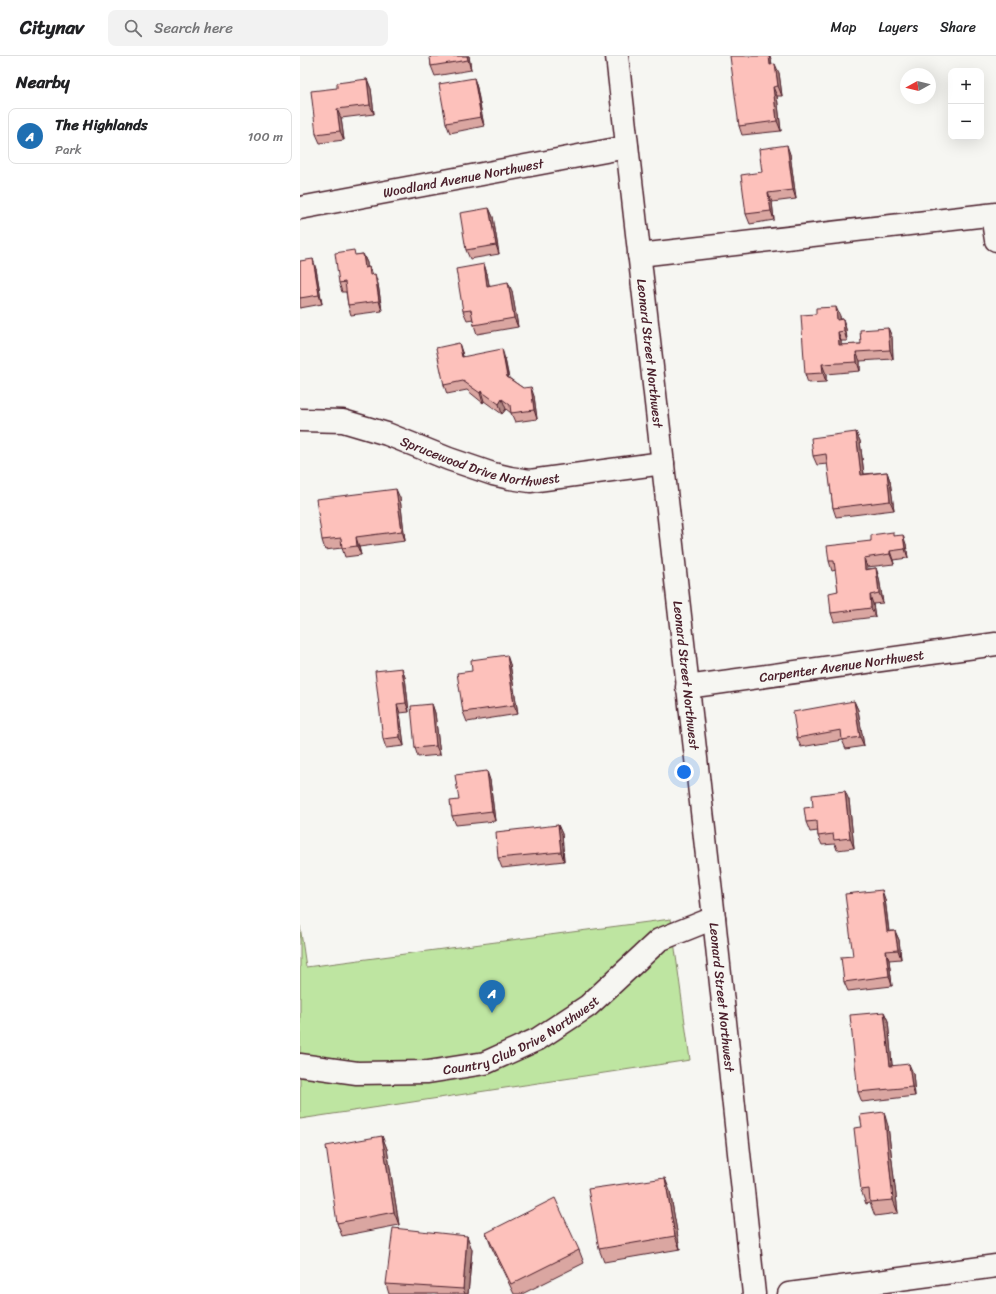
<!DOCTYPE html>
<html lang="en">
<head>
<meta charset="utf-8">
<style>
  :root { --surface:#fff; --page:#f2f2f2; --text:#202124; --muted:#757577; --line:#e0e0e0; --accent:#1f6fb2 }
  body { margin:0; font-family:Sriracha,sans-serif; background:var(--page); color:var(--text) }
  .controls { position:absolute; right:12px; top:12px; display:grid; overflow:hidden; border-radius:8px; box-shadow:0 4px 16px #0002 }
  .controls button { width:36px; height:36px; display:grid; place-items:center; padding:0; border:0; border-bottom:1px solid var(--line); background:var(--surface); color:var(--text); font:20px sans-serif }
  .compass { position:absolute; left:600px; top:12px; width:36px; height:36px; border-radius:50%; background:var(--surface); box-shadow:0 4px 16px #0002; rotate:262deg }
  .you { position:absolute; left:384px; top:716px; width:14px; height:14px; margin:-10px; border:3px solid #fff; border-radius:50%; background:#1a73e8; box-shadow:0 0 0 6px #1a73e833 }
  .badge { display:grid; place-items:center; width:26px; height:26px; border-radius:50%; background:var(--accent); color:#fff; font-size:13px; font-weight:700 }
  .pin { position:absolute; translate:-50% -33px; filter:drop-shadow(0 1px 2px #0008) }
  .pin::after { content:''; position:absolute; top:21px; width:14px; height:12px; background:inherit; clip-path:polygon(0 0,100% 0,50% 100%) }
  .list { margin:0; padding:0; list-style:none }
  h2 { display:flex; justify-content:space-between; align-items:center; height:52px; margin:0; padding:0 16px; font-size:17px }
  h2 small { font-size:13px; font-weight:400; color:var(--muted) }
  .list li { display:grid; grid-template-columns:26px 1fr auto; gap:12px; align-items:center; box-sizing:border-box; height:56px; margin:0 8px 8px; padding:0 8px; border:1px solid var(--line); border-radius:8px }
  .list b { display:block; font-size:15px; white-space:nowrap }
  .list p { margin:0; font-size:13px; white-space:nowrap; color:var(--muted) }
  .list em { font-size:13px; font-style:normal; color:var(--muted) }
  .icon { flex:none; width:22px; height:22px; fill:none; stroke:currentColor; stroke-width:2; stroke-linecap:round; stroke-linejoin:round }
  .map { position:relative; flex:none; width:696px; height:1238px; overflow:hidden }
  header { display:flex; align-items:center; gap:24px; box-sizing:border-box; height:56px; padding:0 20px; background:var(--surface); border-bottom:1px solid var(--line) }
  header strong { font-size:19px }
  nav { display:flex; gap:22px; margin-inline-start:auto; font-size:14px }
  .search { width:280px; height:36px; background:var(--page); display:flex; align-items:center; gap:10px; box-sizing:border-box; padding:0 14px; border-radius:8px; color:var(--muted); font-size:15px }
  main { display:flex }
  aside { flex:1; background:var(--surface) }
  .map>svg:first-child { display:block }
  .green { fill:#bee5a1; stroke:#848266 }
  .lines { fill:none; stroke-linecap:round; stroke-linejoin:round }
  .minor-casing { stroke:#4a1f2b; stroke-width:25 }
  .major-casing { stroke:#4a1f2b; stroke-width:25 }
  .minor { stroke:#f6f6f2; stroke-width:22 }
  .major { stroke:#f6f6f2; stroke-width:22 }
  .wall { fill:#daa6a1; stroke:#4a1f2b }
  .shaded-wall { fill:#b18783; stroke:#4a1f2b }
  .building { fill:#fdc1bb; stroke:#4a1f2b }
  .labels { text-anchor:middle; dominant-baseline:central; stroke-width:4; stroke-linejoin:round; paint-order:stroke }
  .street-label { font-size:13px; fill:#4a1f2b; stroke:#f6f6f2 }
</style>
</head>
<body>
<header>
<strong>Citynav</strong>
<div class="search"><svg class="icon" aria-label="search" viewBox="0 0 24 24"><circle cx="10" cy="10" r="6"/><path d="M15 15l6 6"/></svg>Search here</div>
<nav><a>Map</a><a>Layers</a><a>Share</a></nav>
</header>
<main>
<aside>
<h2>Nearby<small></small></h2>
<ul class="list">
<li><span class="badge">A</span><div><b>The Highlands</b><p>Park</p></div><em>100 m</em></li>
</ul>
</aside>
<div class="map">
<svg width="696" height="1238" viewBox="0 0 696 1238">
  <rect width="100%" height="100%" fill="#f6f6f2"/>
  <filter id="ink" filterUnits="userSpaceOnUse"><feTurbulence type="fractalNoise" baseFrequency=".025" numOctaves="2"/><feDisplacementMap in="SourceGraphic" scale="8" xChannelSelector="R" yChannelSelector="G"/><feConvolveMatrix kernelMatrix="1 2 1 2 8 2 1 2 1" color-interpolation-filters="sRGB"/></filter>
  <g filter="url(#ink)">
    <path class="green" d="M371,863L390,1004L0,1063V870L6,911Z"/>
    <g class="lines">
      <g class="minor-casing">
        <g id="minor">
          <path id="s1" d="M0,152L327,91"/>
          <path d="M692,159L696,184"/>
          <path d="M339,199L696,158"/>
          <path id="s2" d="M0,364L43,365L87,378L149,403L193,418L210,422L230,425L363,407"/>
          <path id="s3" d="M387,631L696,588"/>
          <path id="s4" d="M0,1009L57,1017L128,1016L185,1007L238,983L288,950L359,884L414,862"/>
          <path d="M489,1238L696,1210"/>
        </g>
      </g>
      <g class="major-casing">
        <g id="major">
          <path id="s5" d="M317,0L414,862L454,1238"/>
        </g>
      </g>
      <use href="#minor" class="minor"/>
      <use href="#major" class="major"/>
    </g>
    <g class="wall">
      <path d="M130,0H169L171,14L135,20L131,10Z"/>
      <path d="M471,3L472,8L479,17L482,40H477L481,75L442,79L439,70Z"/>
      <path d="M174,22L177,32L184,70L150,77L146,67Z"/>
      <path d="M67,23L71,33L74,58L41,62L44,84L20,87L16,78L37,32Z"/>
      <path d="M490,98L496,143L472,146L474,164L450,168L446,158L462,116Z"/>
      <path d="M189,152L193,161L199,198L170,203L166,194Z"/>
      <path d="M63,198L67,207V212L69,211L72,219L78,228L82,255L51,259L48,249L46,236H42L39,227L56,199Z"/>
      <path d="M0,205L16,213L22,248L0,252Z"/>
      <path d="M184,208L187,218L189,229L212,235L218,271L177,278L174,269L173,263L167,264L163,255Z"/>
      <path d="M540,260V263H543L546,273L547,285H541V289L561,288L588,272L592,281L593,303L560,305V315L526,318V326L508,327L505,318Z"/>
      <path d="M162,296L163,301L205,303L209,322L234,340L237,363L215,366L211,357L206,353L202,358L184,345L183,347L167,334L147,338L144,329Z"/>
      <path d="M556,376L560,385L564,418L587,416L590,425L594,454L536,461L533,452L528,408L517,409L513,400Z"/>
      <path d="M100,442L105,485L59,491L61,499L45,501L42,492L25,494L22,484Z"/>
      <path d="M594,480L606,488L608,502L593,504L594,508L567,511L568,513L576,512L579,522L583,547L573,548L575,561L534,566L531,557L538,535L536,514L532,515L529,505L571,485Z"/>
      <path d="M210,608L218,658L167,666L163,656L172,615Z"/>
      <path d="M105,621L109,656L100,657L104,690L86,692L83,683Z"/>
      <path d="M554,645L558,654L564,690L546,693L542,684L501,691L497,682Z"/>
      <path d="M132,648L135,657L140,699L118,701L115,692Z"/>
      <path d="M190,724L195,765L156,769L152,760L159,744Z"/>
      <path d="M549,744L554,792L537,794L535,788L522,789L518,780V775L510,776L506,766Z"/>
      <path d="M258,769L262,778L264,805L202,812L198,802Z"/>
      <path d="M585,843L589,875H595L599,884L601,903L589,904L592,930L548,935L544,926L553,900Z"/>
      <path d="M584,956L588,965L592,1009L613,1017L615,1040L562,1046L558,1036Z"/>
      <path d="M588,1070L598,1157L575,1160L570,1147L566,1148L561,1134Z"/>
      <path d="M82,1080L87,1093L99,1169L42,1180L37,1167Z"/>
      <path d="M370,1135L380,1193L304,1206L299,1193Z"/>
      <path d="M186,1177L279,1194L284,1207L222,1238H214L191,1190Z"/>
      <path d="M167,1180L172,1194L168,1238H89L86,1228Z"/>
    </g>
    <g class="shaded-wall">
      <path d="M167,0H169L171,14L168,4Z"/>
      <path d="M469,0H470L471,3L473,18L470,9Z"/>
      <path d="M475,8L479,17L482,40L478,30Z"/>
      <path d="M174,22L177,32L184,70L181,61Z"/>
      <path d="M67,23L71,33L74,58L70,49Z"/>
      <path d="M473,31L477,40L481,75L477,65Z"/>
      <path d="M37,53L41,62L44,84L40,75Z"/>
      <path d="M487,89L490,98L496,143L493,134Z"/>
      <path d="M468,137L472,146L474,164L471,155Z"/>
      <path d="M189,152L193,161L199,198L196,189Z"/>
      <path d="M63,198L67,207L68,221L65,212Z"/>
      <path d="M13,203L16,213L22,248L19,239Z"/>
      <path d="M184,208L187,218L191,239L187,230Z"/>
      <path d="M75,218L78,228L82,255L79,245Z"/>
      <path d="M208,226L212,235L218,271L214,262Z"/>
      <path d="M536,251L540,260L541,273L537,264Z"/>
      <path d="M543,263L546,273L547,285L544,275Z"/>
      <path d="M588,272L592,281L593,303L590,294Z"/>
      <path d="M538,276L541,285L542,299L539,289Z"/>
      <path d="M159,287L162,296L165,310L162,301Z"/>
      <path d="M202,293L205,303L210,330L207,321Z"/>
      <path d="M556,296L560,305V315L557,306Z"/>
      <path d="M522,308L526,318V326L523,317Z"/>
      <path d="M231,331L234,340L237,363L234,354Z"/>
      <path d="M181,335L184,345L183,347L180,337Z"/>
      <path d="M202,343L206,353L202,358L199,348Z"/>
      <path d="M556,376L560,385L565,428L561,419Z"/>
      <path d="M587,416L590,425L594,454L590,445Z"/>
      <path d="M96,433L100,442L105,485L102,475Z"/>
      <path d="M603,479L606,488L608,502L605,493Z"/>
      <path d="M56,481L59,491L61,499L57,490Z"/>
      <path d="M590,495L593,504L594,508L590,498Z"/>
      <path d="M564,502L567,511L569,523L565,514Z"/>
      <path d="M576,512L579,522L583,547L579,537Z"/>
      <path d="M570,539L573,548L575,561L571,552Z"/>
      <path d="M207,599L210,608L218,658L214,649Z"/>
      <path d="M102,612L105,621L109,656L106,647Z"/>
      <path d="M554,645L558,654L564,690L560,681Z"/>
      <path d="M97,648L100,657L104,690L100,681Z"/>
      <path d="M132,648L135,657L140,699L136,690Z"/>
      <path d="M187,715L190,724L195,765L192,755Z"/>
      <path d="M545,735L549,744L554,792L550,782Z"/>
      <path d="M258,769L262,778L264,805L261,796Z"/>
      <path d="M582,834L585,843L590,885L587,876Z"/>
      <path d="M595,875L599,884L601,903L598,894Z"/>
      <path d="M586,895L589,904L592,930L589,920Z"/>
      <path d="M584,956L588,965L593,1019L590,1010Z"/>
      <path d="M609,1008L613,1017L615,1040L612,1031Z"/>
      <path d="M584,1056L588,1070L598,1157L593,1144Z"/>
      <path d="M82,1080L87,1093L99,1169L94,1156Z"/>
      <path d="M365,1122L370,1135L380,1193L375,1180Z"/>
      <path d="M167,1180L172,1194L168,1238H165L163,1233Z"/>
    </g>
    <g class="building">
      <path d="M130,0H167L168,4L131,10Z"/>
      <path d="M430,0H469L470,9L475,8L478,30L473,31L477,65L439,70Z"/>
      <path d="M174,22L181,61L146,67L139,28Z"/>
      <path d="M67,23L70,49L37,53L40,75L16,78L11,35L37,32V27Z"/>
      <path d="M487,89L493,134L468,137L471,155L446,158L441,119L462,116L459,93Z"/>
      <path d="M189,152L196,189L166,194L160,157Z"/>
      <path d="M54,194L55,199L63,198L65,212L69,211L70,219L75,218L79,245L48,249L45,226L39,227L35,197Z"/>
      <path d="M13,203L19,239L0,242V205Z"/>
      <path d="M184,208L187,230L208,226L214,262L174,269L171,254L163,255L156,213Z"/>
      <path d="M536,251L537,264L543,263L544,275L538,276L539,289L561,288L560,274L588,272L590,294L556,296L557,306L522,308L523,317L505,318L501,259L516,258V252Z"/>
      <path d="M159,287L162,301L202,293L207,321L223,332L231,331L234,354L211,357L210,349L202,343L199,348L181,335L180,337L163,325L144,329L136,292Z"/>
      <path d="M556,376L561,419L587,416L590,445L533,452L526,398L513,400L511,382Z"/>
      <path d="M96,433L102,475L56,481L57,490L42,492L41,482L22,484L16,443Z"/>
      <path d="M593,476V480L603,479L605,493L590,495V498L564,502L565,514L576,512L579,537L570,539L571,552L531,557L529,537L538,535L534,505H529L527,490L571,485V479Z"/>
      <path d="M207,599L214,649L163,656L157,617L172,615L171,604Z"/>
      <path d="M102,612L106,647L97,648L100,681L83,683L75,615Z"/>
      <path d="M554,645L560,681L542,684L541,674L497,682L493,656Z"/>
      <path d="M132,648L136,690L115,692L111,650Z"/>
      <path d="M187,715L192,755L152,760L150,745L159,744L155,719Z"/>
      <path d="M545,735L550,782L534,784L533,778L518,780L517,765L506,766L504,752L513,751L512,739Z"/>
      <path d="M258,769L261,796L198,802L196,776Z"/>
      <path d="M582,834L587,876L595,875L598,894L586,895L589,920L544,926L541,901L553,900L545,838Z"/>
      <path d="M584,956L590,1010L609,1008L612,1031L558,1036L550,959Z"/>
      <path d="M584,1056L593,1144L570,1146L569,1133L561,1134L554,1072L562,1071L560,1059Z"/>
      <path d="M82,1080L94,1156L37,1167L26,1090Z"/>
      <path d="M365,1122L375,1180L299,1193L288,1133Z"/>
      <path d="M255,1142L279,1194L211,1228L186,1177Z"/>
      <path d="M93,1172L167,1180L163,1233L86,1228Z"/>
    </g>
  </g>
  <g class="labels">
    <g class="street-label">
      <text stroke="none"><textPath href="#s1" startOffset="166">Woodland Avenue Northwest</textPath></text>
      <text stroke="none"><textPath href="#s5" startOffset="299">Leonard Street Northwest</textPath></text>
      <text stroke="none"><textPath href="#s2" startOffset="187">Sprucewood Drive Northwest</textPath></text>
      <text stroke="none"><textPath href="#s3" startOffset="156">Carpenter Avenue Northwest</textPath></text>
      <text stroke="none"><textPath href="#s5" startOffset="623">Leonard Street Northwest</textPath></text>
      <text stroke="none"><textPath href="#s5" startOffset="947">Leonard Street Northwest</textPath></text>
      <text stroke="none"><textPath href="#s4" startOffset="230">Country Club Drive Northwest</textPath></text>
    </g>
  </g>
</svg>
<div class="controls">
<button>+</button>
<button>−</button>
</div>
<svg class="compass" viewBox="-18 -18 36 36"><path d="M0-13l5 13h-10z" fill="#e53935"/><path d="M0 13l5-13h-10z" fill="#757577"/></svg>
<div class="you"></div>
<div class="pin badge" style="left:192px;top:957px">A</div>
</div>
</main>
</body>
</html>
